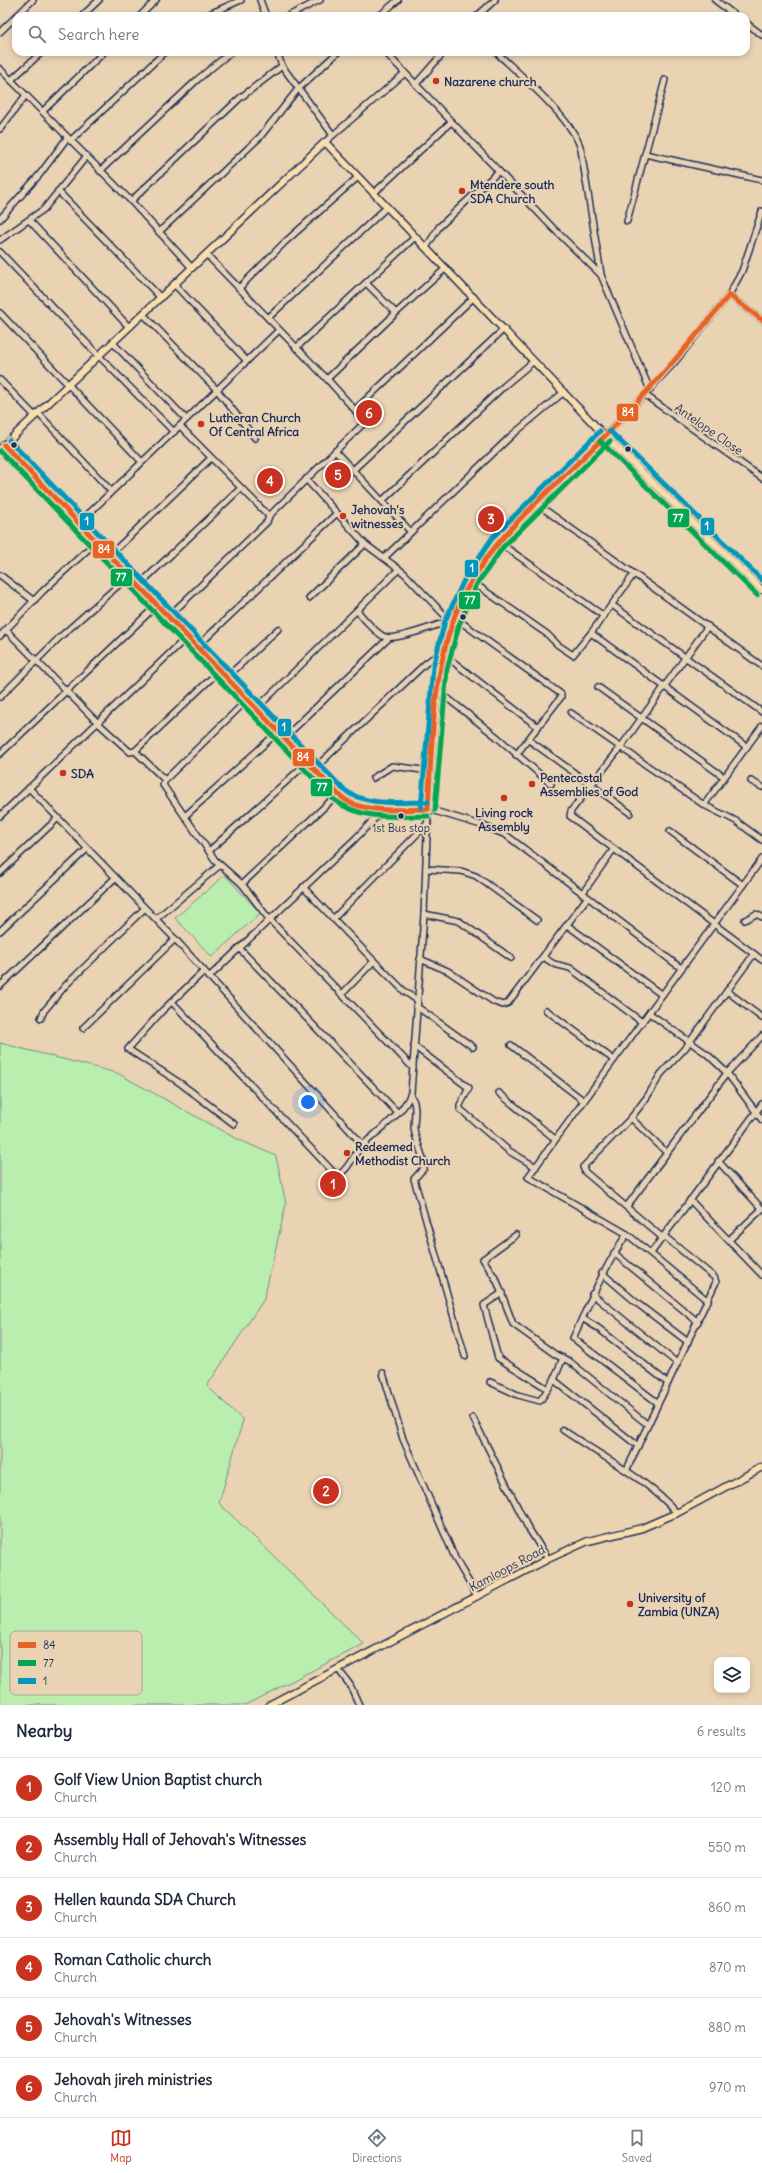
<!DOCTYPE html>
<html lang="en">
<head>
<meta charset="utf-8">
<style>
  :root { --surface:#fff; --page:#f6f6f7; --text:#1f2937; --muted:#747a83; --line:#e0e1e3; --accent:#c8321e }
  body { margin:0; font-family:Delius,sans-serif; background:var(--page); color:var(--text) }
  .controls { position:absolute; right:12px; bottom:12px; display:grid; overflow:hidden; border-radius:8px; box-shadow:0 2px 6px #0003 }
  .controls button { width:36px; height:36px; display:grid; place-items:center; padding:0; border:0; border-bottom:1px solid var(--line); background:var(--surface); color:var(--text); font:20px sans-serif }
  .you { position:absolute; left:308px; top:1102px; width:14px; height:14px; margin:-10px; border:3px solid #fff; border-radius:50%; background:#1a73e8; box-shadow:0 0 0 6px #1a73e833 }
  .badge { display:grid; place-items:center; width:26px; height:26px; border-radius:50%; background:var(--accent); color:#fff; font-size:13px; font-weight:700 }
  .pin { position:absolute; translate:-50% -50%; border:2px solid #fff; box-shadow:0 1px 4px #0006 }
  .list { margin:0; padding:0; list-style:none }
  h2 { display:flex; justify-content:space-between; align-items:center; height:52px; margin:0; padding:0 16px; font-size:17px }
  h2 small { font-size:13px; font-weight:400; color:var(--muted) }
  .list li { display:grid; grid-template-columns:26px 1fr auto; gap:12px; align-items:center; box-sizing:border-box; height:60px; padding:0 16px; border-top:1px solid var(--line) }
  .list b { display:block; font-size:15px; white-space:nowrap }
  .list p { margin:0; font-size:13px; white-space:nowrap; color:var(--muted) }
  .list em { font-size:13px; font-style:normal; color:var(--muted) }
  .icon { flex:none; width:22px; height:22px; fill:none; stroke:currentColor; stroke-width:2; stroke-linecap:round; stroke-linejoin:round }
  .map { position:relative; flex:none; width:762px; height:1705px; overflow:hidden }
  .search { position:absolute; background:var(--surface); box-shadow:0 2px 6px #0003; left:12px; right:12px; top:12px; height:44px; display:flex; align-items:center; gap:10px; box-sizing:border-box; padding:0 14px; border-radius:12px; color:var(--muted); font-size:15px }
  .sheet { height:412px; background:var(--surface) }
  nav { display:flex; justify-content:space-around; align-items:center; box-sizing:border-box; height:56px; border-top:1px solid var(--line); background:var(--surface); font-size:11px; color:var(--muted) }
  nav a { display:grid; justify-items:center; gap:2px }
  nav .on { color:var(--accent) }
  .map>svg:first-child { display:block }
  .green { fill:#baeeaf; stroke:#6a8e86 }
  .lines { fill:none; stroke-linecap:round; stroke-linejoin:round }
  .minor-casing { stroke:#1b2f5e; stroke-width:8 }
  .major-casing { stroke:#1b2f5e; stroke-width:9 }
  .minor { stroke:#ead3b3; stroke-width:5 }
  .major { stroke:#f9deab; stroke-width:6 }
  .bus-1-casing { stroke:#ead3b3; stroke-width:8 }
  .bus-2-casing { stroke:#ead3b3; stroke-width:8 }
  .bus-3-casing { stroke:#ead3b3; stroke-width:8 }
  .bus-1 { stroke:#e76225; stroke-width:5 }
  .bus-2 { stroke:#00a651; stroke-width:5 }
  .bus-3 { stroke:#0497bd; stroke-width:5 }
  .poi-dot { fill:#c8321e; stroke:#ead3b3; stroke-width:1.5 }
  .bus-dot { fill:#1b2f5e; stroke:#ead3b3; stroke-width:1.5 }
  .labels { text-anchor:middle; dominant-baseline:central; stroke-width:4; stroke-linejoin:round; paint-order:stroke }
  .bus-label { font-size:11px; fill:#1b2f5e; stroke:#ead3b3 }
  .poi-label { font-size:12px; font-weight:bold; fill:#1b2f5e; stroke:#ead3b3; text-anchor:start }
  .street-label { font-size:12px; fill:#1b2f5e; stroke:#ead3b3 }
  .key { fill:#ead3b3; stroke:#aca29a; stroke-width:1 }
  .key-label { font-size:11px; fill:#1b2f5e }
  .line-badge { stroke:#ead3b3; stroke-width:1.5 }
  .badge-label { font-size:11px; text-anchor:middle; font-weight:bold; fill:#fff }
</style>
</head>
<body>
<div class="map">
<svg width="762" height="1705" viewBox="0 0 762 1705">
  <rect width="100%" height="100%" fill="#ead3b3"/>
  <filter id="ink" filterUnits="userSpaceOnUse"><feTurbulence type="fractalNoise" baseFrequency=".025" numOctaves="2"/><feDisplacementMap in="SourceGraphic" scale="8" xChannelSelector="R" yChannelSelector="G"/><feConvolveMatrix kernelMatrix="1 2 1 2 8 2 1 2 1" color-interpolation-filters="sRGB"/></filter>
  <g filter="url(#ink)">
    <g class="green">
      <path d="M225,875L260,913L212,957L175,918Z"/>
      <path d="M0,1043L117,1073L233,1137L276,1156L286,1204L264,1299L207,1386L243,1420L219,1503L364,1644L245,1705H0Z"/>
    </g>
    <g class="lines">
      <g class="minor-casing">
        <g id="minor">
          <path d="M260,0L266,16"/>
          <path d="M715,0L736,16"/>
          <path d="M82,16L99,0"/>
          <path d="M140,16L156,0"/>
          <path d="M205,16L241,0"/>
          <path d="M288,16L320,0"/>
          <path d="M379,16L398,0"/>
          <path d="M477,16L495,0"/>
          <path d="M746,23L762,35"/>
          <path d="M0,32L33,0"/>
          <path d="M277,52L282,66L333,135"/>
          <path d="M385,52L553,228L601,275L650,390"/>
          <path d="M496,52C519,74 575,121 581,150L601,274"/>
          <path d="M0,69L131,201L192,268"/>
          <path d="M11,80L42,52"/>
          <path d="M416,84L444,52"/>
          <path d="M43,111L104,52"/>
          <path d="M0,129L26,95"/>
          <path d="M70,141L165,52"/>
          <path d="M325,142L405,73"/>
          <path d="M645,154L762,180"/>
          <path d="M100,171L198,79L231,52"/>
          <path d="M58,191L161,298"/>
          <path d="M374,193L451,122"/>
          <path d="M131,201L240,98L282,66"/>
          <path d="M0,219L40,174L67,138"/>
          <path d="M29,220L129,327"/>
          <path d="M627,221L665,80"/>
          <path d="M159,232L260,137L298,89L338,52"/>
          <path d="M0,240L44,209L86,157"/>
          <path d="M426,248L439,227L499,171"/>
          <path d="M0,252L99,356L174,432"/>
          <path d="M366,283L396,313"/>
          <path d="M174,284L247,361"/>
          <path d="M239,288L285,242L358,177"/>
          <path d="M729,295L762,320"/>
          <path d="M0,313L142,462"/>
          <path d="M143,314L217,390L255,438"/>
          <path d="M268,318L387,207"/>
          <path d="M113,343L186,419"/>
          <path d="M296,348L415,237"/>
          <path d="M327,379L396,313L446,268"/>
          <path d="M0,380L35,416"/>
          <path d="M645,395L762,478"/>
          <path d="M355,410L474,297"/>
          <path d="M38,413L111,491"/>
          <path d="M180,426L269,516L362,425L363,422L355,410L327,379L206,254"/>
          <path d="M605,436L674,363L729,295L742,271L762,211"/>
          <path d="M335,451L411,532"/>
          <path d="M353,470L504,329"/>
          <path d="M306,479L365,544L404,573L452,623"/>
          <path d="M382,501L504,386L534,361"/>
          <path d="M537,504L762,666"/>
          <path d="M79,523L279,330"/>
          <path d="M498,542L604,616"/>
          <path d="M110,555L211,458"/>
          <path d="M384,558L511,436L564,392"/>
          <path d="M0,575L34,601"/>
          <path d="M471,581L547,634L558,645L573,655L591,633L634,574"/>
          <path d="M139,585L241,488"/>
          <path d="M309,598L365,544"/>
          <path d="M612,605L762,712"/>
          <path d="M357,611C365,619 375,633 385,637C395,641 437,625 449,621"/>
          <path d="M169,616L267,522L269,516"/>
          <path d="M454,617L561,694V697L516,755"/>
          <path d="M708,626L620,748L571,811L570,816L762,960"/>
          <path d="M6,630L98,723L130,752L135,751L220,670"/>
          <path d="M591,633L747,747"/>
          <path d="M0,636L43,591L97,541"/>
          <path d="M198,646L337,513"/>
          <path d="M443,654L538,727"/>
          <path d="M227,677L278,629"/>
          <path d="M598,687L724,777"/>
          <path d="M437,690L497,737L551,784"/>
          <path d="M0,697L60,637L130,575"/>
          <path d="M248,699L165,780L163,785L215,860L242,884L269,919L413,1068"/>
          <path d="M257,708L399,569"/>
          <path d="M571,713L704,805L736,821L762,840"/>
          <path d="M285,737L389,638"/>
          <path d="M529,740L630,813"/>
          <path d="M135,751L165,780"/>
          <path d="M0,754L158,604"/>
          <path d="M314,769L426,663L444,650"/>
          <path d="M373,778L392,766L430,771"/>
          <path d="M751,781L762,787"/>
          <path d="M29,788L175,939L363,1145"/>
          <path d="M704,805L762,726"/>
          <path d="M0,816L188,636"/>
          <path d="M185,816L279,731"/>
          <path d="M670,831L743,885"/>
          <path d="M209,851L308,762"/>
          <path d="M426,869L461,871L476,876L537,920"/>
          <path d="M0,873L58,818"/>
          <path d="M242,884L338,794"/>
          <path d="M303,887L374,961L405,992L417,1000"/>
          <path d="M582,894L613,850"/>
          <path d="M424,914L459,921L511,958"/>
          <path d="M156,919L220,865"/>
          <path d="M333,919L428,823"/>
          <path d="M745,920L756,914L762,917"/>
          <path d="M567,925L662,995"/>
          <path d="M0,931L87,849"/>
          <path d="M239,948L398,1113"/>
          <path d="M543,957L554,964L570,968L642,1022"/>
          <path d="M420,959L448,971L494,1002L503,1005L508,1003L587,898"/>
          <path d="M204,971L162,1011L128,1049L180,1083L234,1124"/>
          <path d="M209,977L355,839L384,809"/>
          <path d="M0,986L115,878"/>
          <path d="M727,991L762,1018"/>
          <path d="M342,994L374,961"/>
          <path d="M172,1002L337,1176C349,1170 353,1154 363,1145C380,1128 402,1116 411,1093L424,914L428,809L481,825L506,835L681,968"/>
          <path d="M416,1006L473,1047"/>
          <path d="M546,1010L614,1060"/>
          <path d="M649,1013L707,1054L727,1073L762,1120"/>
          <path d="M41,1018L44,1011L66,985L144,909"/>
          <path d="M83,1028L175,939"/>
          <path d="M511,1045L584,1101"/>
          <path d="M414,1046L469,1088L460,1105V1109L509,1151L536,1167"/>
          <path d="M499,1093L555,1139"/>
          <path d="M410,1095C418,1104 414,1117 414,1128C415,1141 425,1157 424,1168L414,1179L465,1356"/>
          <path d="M631,1118L667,1153"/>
          <path d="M718,1161L762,1209"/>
          <path d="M690,1200L762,1275"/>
          <path d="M627,1206L727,1073L762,1036"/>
          <path d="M627,1234C604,1267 590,1302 573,1338L658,1403"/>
          <path d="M516,1235L483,1259L497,1281L513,1324L556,1355L569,1361L648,1425"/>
          <path d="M663,1238L585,1172L583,1167L631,1118L647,1097L661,1074L686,1047L754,954"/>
          <path d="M729,1240L762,1209"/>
          <path d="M614,1253L698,1322"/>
          <path d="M651,1253L762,1104"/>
          <path d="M602,1273L638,1304L688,1342"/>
          <path d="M502,1293L484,1305L498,1358L548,1389"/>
          <path d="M592,1294L677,1363"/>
          <path d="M708,1301L627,1234L528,1177L762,859"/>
          <path d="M582,1318L598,1328L668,1383"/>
          <path d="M383,1373L403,1439L456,1560L477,1596"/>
          <path d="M554,1380L563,1358"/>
          <path d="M490,1382L518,1395L540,1401L554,1380L638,1446"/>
          <path d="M473,1418L527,1526L548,1559"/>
          <path d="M563,1430C602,1457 645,1477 677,1513"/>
          <path d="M627,1469L716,1282L714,1277L664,1236"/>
          <path d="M338,1669L350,1685L359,1705"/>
        </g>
      </g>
      <g class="major-casing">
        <g id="major">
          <path d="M4,445L279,731L338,794L350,803L361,806L384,809H428L440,668L452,623L471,581L498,542L605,436"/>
          <path d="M0,449L325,142L605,436L762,590"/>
          <path d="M269,1705L548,1559L588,1541L642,1528L677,1513L762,1467"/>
        </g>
      </g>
      <use href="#minor" class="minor"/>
      <use href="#major" class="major"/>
      <g class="bus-1-casing">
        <g id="bus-1">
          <path d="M729,295L762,320"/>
          <path d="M4,445L338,794C342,797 346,801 351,803C373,813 404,809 428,809"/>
          <path d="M428,809C432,746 432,678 454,618C481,542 551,492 606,435C649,390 690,344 729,295"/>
        </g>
      </g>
      <g class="bus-2-casing">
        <g id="bus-2">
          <path d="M600,441L757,595"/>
          <path d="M0,451L333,799C361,821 394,816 428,816"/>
          <path d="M435,810L447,669L459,625L477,584L503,547L610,441"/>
        </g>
      </g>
      <g class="bus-3-casing">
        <g id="bus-3">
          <path d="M610,431L762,580"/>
          <path d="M9,440L343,789C366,807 400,802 428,802"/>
          <path d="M421,808L433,667L445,621L465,578L493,537L600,431"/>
        </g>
      </g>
      <use href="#bus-1" class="bus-1"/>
      <use href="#bus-2" class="bus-2"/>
      <use href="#bus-3" class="bus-3"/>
    </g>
  </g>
  <g class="poi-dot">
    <circle cx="436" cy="81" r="4"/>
    <circle cx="462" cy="191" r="4"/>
    <circle cx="201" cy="424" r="4"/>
    <circle cx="343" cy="516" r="4"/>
    <circle cx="63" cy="773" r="4"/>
    <circle cx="532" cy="784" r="4"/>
    <circle cx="504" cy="798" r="4"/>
    <circle cx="347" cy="1153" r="4"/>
    <circle cx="630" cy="1604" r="4"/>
  </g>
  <g class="bus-dot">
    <circle cx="14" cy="445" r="3.5"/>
    <circle cx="628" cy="449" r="3.5"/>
    <circle cx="463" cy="617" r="3.5"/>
    <circle cx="401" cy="816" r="3.5"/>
  </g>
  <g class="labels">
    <g class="bus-label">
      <text x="401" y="828">1st Bus stop</text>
    </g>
    <g class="poi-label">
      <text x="444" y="81">Nazarene church</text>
      <text x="470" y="184">Mtendere south<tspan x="470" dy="14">SDA Church</tspan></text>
      <text x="209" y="417">Lutheran Church<tspan x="209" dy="14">Of Central Africa</tspan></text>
      <text x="351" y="509">Jehovah's<tspan x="351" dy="14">witnesses</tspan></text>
      <text x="71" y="773">SDA</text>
      <text x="540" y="777">Pentecostal<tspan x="540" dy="14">Assemblies of God</tspan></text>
      <text x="504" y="812" text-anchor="middle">Living rock<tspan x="504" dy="14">Assembly</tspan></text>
      <text x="355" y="1146">Redeemed<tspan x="355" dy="14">Methodist Church</tspan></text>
      <text x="638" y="1597">University of<tspan x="638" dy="14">Zambia (UNZA)</tspan></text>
    </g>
    <g class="street-label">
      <text transform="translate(709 429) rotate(35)">Antelope Close</text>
      <text transform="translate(507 1568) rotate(-28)">Kamloops Road</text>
    </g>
  </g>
  <rect x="10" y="1631" width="132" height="64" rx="6" class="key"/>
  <rect x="18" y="1642" width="18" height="6" fill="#e76225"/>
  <rect x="18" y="1660" width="18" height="6" fill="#00a651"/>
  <rect x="18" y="1678" width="18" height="6" fill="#0497bd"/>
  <g class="key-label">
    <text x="43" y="1649">84</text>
    <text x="43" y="1667">77</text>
    <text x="43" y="1685">1</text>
  </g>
  <g class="line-badge">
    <rect x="616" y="403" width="23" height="19" rx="4" fill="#e76225"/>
    <rect x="667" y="508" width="23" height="20" rx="4" fill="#00a651"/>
    <rect x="79" y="512" width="16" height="19" rx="4" fill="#0497bd"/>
    <rect x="700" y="517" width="15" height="19" rx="4" fill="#0497bd"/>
    <rect x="92" y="540" width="23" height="19" rx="4" fill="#e76225"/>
    <rect x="464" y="559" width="15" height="19" rx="4" fill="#0497bd"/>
    <rect x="110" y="568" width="23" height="19" rx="4" fill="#00a651"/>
    <rect x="458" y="591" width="23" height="19" rx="4" fill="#00a651"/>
    <rect x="277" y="718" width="15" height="19" rx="4" fill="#0497bd"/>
    <rect x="292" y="748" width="23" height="19" rx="4" fill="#e76225"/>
    <rect x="310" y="778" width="23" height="19" rx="4" fill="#00a651"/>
  </g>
  <g class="badge-label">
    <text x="628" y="416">84</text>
    <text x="678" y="522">77</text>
    <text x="87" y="525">1</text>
    <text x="707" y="530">1</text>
    <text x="104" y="553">84</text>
    <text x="472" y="572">1</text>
    <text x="121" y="581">77</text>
    <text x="470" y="604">77</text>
    <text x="284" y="731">1</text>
    <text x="303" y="761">84</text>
    <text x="322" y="791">77</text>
  </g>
</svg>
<div class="controls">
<button><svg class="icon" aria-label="layers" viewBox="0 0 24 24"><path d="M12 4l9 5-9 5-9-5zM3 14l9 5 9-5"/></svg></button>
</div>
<div class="you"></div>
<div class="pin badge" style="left:333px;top:1184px">1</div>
<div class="pin badge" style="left:326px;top:1491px">2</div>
<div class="pin badge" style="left:491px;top:519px">3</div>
<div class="pin badge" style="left:270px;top:481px">4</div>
<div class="pin badge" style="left:338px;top:475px">5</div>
<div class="pin badge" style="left:369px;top:413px">6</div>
<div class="search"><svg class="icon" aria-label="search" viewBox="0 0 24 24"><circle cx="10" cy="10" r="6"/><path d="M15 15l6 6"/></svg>Search here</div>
</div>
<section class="sheet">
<h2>Nearby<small>6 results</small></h2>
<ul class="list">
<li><span class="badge">1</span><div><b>Golf View Union Baptist church</b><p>Church</p></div><em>120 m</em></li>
<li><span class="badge">2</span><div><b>Assembly Hall of Jehovah's Witnesses</b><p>Church</p></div><em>550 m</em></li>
<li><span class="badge">3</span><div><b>Hellen kaunda SDA Church</b><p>Church</p></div><em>860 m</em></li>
<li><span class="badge">4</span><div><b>Roman Catholic church</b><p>Church</p></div><em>870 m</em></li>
<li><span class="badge">5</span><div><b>Jehovah's Witnesses</b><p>Church</p></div><em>880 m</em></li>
<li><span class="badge">6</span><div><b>Jehovah jireh ministries</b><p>Church</p></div><em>970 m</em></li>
</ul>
</section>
<nav>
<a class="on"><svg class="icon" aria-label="map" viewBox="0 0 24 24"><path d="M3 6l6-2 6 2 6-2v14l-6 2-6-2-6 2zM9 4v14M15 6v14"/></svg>Map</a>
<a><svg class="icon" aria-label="directions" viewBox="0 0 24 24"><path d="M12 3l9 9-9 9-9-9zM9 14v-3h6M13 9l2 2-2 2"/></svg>Directions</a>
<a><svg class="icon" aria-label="saved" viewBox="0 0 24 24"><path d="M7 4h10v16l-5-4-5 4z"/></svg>Saved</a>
</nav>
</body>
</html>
